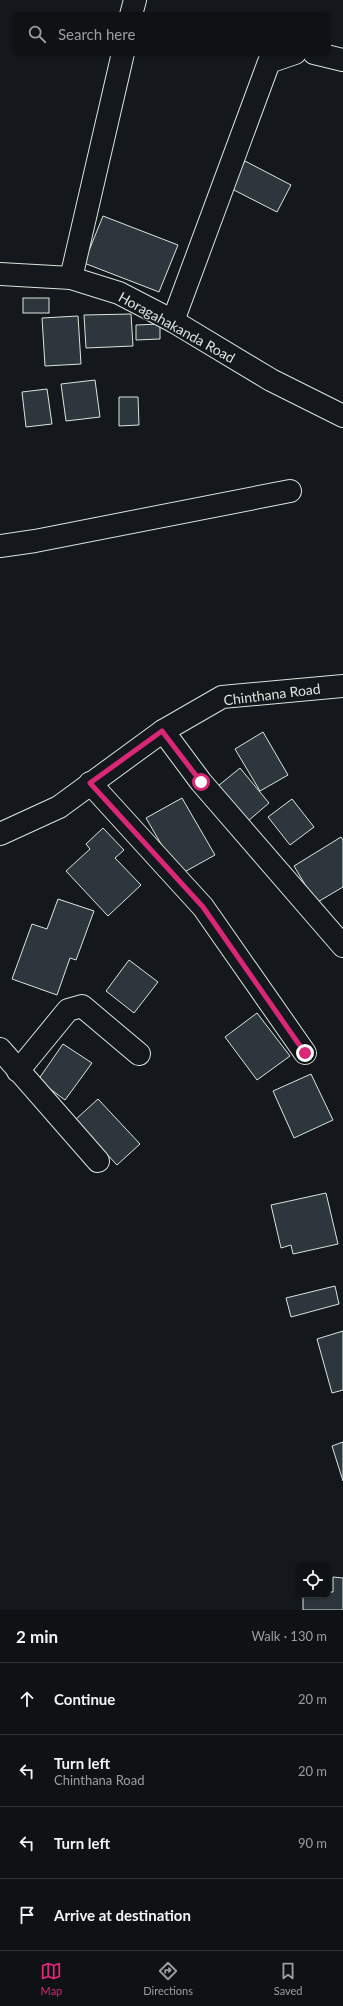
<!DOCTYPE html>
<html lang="en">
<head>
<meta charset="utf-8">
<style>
  :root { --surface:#0f1215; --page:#1d2022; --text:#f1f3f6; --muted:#9b9ea0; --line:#2f3234; --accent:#db2777 }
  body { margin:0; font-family:Lato,sans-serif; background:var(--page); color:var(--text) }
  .controls { position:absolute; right:12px; bottom:12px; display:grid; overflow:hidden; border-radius:8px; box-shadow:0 1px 3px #0004 }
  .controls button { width:36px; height:36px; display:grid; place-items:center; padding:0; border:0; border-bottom:1px solid var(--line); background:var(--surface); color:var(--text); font:20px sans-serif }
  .stop { position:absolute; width:12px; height:12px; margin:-9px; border:3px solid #db2777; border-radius:50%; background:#fff }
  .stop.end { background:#db2777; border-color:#fff; box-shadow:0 1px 4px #0008 }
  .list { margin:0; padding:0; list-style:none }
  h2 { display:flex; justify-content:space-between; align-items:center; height:52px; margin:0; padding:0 16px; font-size:17px }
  h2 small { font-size:13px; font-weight:400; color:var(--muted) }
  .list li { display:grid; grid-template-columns:26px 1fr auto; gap:12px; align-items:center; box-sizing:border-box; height:72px; padding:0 16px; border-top:1px solid var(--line) }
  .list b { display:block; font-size:15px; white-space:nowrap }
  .list p { margin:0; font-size:13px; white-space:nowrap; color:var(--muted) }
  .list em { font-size:13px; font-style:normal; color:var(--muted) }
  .icon { flex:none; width:22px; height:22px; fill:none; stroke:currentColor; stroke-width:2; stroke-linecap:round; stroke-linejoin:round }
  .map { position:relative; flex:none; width:343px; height:1610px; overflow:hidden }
  .search { position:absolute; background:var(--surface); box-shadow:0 1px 3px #0004; left:12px; right:12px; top:12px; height:44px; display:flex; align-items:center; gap:10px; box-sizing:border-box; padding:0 14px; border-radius:8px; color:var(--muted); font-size:15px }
  .sheet { height:340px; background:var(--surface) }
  nav { display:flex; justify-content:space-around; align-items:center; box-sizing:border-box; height:56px; border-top:1px solid var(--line); background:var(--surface); font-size:11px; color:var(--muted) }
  nav a { display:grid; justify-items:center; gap:2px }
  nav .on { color:var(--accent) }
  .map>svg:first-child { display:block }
  .building { fill:#2c363c; stroke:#d8e6dc }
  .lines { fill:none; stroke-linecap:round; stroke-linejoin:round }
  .minor-casing { stroke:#d8e6dc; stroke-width:24 }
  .minor { stroke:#14181c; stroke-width:22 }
  .route { stroke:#db2777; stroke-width:5 }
  .labels { text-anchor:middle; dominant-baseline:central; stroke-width:3; stroke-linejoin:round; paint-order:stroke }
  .street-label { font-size:14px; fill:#d8e6dc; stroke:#14181c }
</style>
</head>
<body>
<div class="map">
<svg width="343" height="1610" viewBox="0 0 343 1610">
  <rect width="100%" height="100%" fill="#14181c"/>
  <g class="building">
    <path d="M245,161L291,185L277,212L230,188Z"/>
    <path d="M103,216L178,245L159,292L84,263Z"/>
    <rect x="23" y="298" width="26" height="15"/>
    <path d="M131,314L133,346L86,348L84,315Z"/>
    <path d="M78,316L81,364L45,366L42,318Z"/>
    <path d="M160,324V339L136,340V325Z"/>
    <path d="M95,380L100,417L66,421L61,384Z"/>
    <path d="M47,389L52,424L26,427L22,392Z"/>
    <path d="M119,397H138L139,425L119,426Z"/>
    <path d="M263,732L288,775L260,791L235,749Z"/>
    <path d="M240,768L269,803L248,821L218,786Z"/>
    <path d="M182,798L215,855L179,875L146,818Z"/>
    <path d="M292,799L314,827L290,845L268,817Z"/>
    <path d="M103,828L124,850L115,858L141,885L108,916L66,871L90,849L86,844Z"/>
    <path d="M341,837L343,840V887L316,903L294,866Z"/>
    <path d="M58,899L94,911L76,960L70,958L57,995L12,979L32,924L47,929Z"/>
    <path d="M129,960L158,982L134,1013L106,991Z"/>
    <path d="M257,1013L290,1056L257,1080L225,1037Z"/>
    <path d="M63,1044L92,1063L65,1100L38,1080Z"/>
    <path d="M311,1074L333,1120L294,1138L273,1091Z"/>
    <path d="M98,1099L140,1144L117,1165L75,1120Z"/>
    <path d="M326,1193L338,1244L293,1254L291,1245L281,1248L271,1205Z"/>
    <path d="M335,1286L339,1304L291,1317L286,1298Z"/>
    <path d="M343,1331V1390L332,1393L317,1339Z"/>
    <path d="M343,1442V1481L332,1446Z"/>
    <path d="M333,1577L343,1578V1610H303V1595H328V1592H333Z"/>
  </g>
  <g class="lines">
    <g class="minor-casing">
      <g id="minor">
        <path d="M131,15L135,0"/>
        <path d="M314,53L343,60"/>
        <path d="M0,274L71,278L119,293L173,321L271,380L343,416"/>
        <path d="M71,278L123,53"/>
        <path d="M173,321L269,62L295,53"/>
        <path d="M0,546L35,541L290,491"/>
        <path d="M163,731L201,782L343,946"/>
        <path d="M90,783L203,907L305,1053"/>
        <path d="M0,834L59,807L163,731L222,697L343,686"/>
        <path d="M0,1049L98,1161"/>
        <path d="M18,1071L68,1010L82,1006L139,1054"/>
      </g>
    </g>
    <use href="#minor" class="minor"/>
  </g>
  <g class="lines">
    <path class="route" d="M201,782L162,731L90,783L203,907L305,1053"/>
  </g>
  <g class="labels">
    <g class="street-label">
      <text transform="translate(177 327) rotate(29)">Horagahakanda Road</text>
      <text transform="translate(272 694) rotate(-7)">Chinthana Road</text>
    </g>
  </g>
</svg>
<div class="controls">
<button><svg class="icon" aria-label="locate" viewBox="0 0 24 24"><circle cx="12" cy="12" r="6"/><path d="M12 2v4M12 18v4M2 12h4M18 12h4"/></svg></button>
</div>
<div class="stop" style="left:201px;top:782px"></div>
<div class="stop end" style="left:305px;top:1053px"></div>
<div class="search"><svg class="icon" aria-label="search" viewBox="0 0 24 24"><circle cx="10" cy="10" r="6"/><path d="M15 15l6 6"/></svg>Search here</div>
</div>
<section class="sheet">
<h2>2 min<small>Walk · 130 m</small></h2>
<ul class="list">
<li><svg class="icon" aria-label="ahead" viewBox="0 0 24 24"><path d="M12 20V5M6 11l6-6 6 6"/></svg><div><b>Continue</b></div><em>20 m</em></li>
<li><svg class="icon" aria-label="left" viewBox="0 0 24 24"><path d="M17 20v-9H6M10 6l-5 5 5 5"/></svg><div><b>Turn left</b><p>Chinthana Road</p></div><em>20 m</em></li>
<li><svg class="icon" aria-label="left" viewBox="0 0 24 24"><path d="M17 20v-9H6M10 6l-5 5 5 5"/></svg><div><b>Turn left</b></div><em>90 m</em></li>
<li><svg class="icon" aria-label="arrive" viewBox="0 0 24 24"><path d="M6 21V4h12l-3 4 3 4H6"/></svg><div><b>Arrive at destination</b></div></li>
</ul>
</section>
<nav>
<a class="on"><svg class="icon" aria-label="map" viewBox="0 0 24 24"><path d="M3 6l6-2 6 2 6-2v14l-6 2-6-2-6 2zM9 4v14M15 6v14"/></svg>Map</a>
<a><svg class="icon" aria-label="directions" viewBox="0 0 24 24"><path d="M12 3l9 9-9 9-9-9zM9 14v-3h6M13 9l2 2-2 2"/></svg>Directions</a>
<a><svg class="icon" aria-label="saved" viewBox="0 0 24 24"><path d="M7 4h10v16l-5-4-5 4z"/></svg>Saved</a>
</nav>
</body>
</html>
